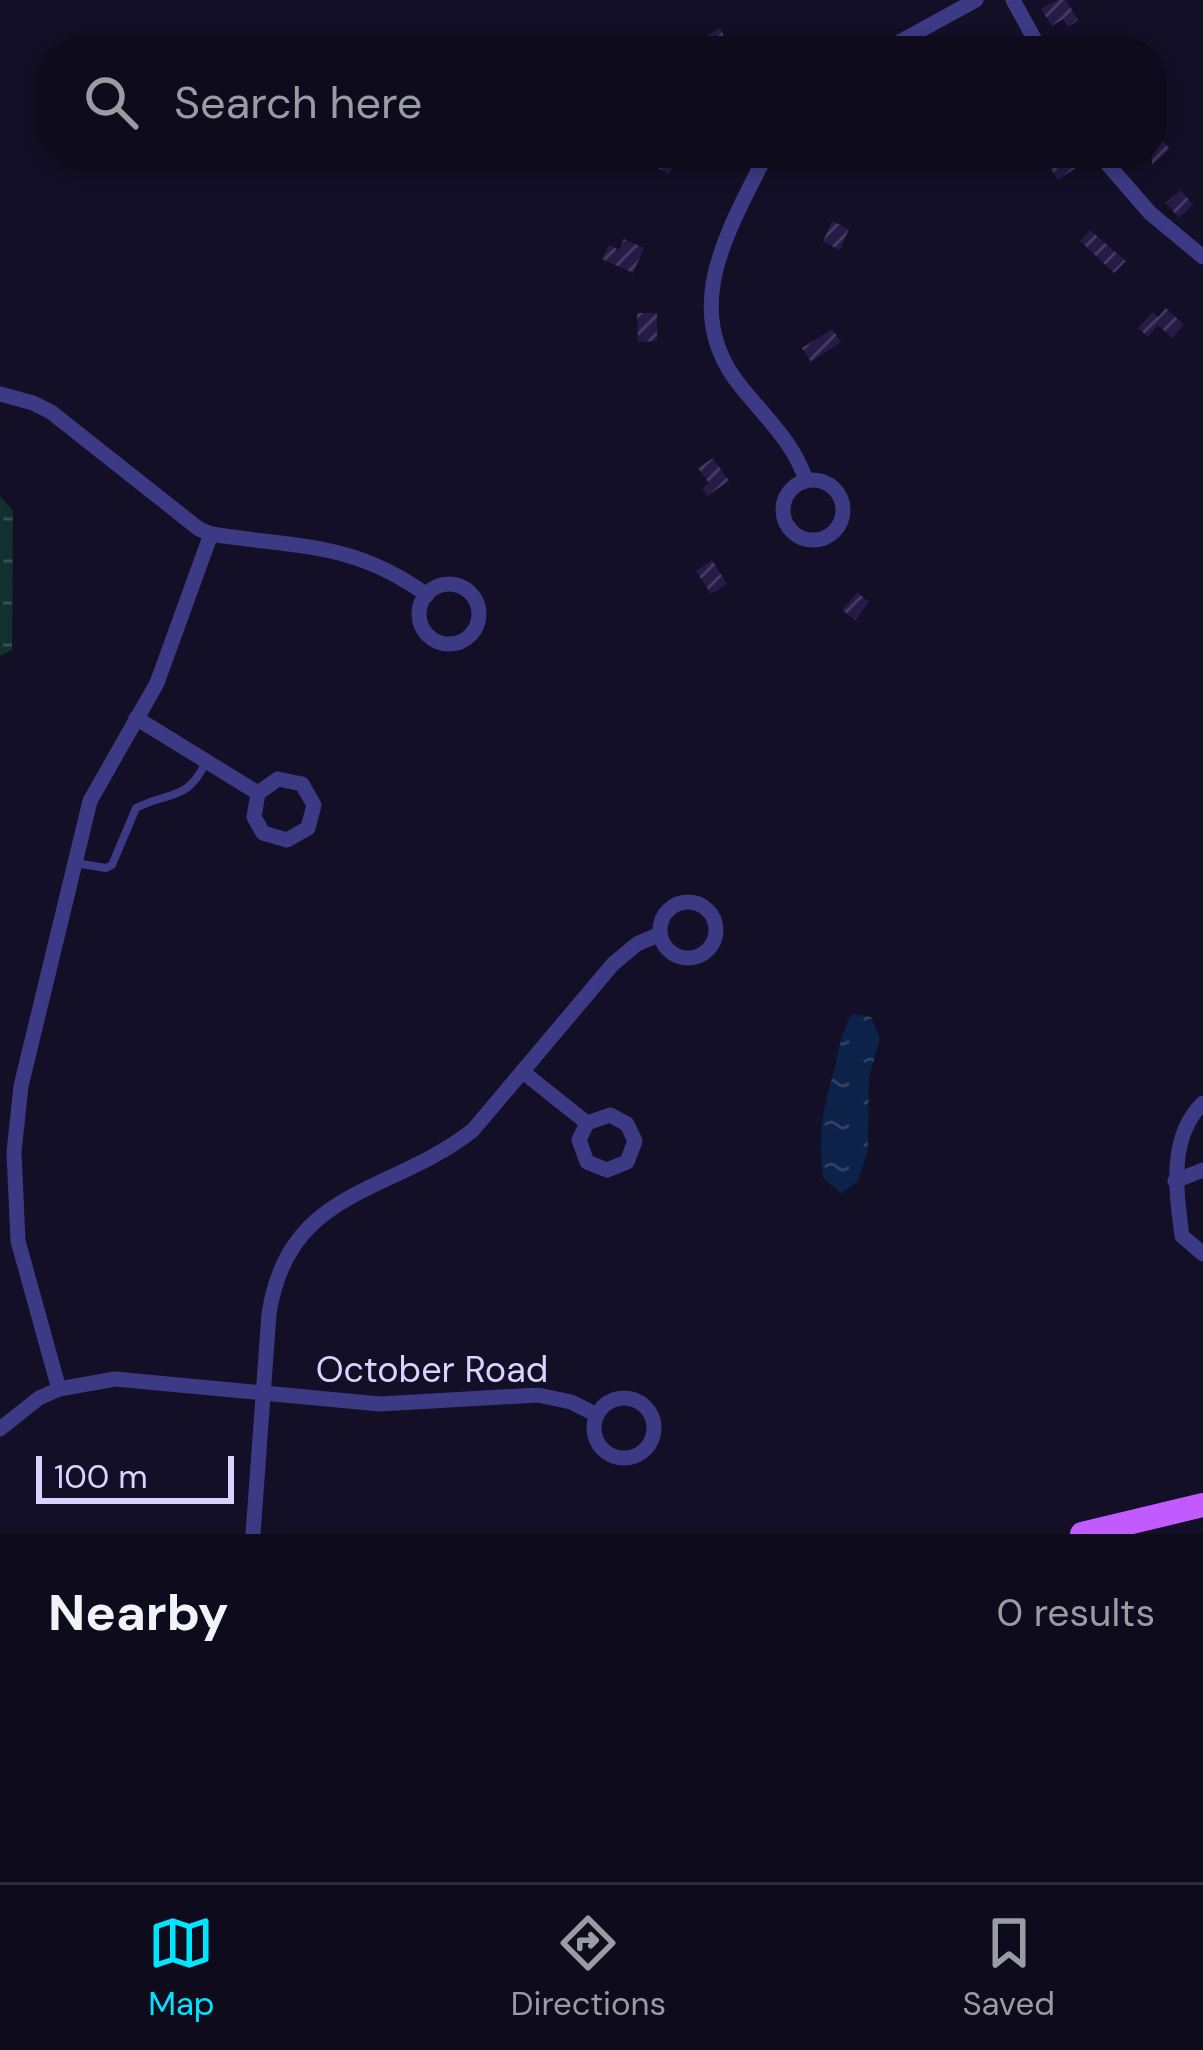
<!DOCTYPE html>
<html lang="en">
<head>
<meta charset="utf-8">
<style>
  :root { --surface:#0e0b1c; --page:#171425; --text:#f1f3f6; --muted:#9b9ba3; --line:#2e2b3b; --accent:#00e5ff }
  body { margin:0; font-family:"DM Sans",sans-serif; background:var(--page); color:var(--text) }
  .scale { position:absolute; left:36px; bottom:30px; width:198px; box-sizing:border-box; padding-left:12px; border:6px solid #d9d4ff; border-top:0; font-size:33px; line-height:42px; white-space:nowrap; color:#d9d4ff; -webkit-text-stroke:9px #130f26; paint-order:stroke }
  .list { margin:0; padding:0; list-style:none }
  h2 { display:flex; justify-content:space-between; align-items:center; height:156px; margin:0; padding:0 48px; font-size:51px }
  h2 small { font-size:39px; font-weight:400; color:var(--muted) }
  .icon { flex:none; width:66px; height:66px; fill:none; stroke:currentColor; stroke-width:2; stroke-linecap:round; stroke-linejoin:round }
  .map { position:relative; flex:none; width:1203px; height:1534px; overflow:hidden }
  .search { position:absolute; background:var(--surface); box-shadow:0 6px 18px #0003; left:36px; right:36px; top:36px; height:132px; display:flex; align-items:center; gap:30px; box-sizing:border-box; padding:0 42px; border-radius:48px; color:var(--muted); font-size:45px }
  .sheet { height:348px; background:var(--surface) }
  nav { display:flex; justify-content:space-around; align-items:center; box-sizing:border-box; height:168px; border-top:3px solid var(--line); background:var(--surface); font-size:33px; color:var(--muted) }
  nav a { display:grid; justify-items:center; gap:6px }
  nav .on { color:var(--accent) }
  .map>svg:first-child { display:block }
  .wetland { fill:url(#wetland-marsh) }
  .water { fill:url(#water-ripples) }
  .building { fill:url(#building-hatch) }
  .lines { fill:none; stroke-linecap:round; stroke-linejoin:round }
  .service { stroke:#3d3a85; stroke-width:8 }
  .minor { stroke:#3d3a85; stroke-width:15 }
  .primary { stroke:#c25bff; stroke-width:24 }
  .labels { text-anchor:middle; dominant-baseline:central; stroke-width:12; stroke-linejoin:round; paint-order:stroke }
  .street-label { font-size:36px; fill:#d9d4ff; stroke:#130f26 }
</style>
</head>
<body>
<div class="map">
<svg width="1203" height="1534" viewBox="0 0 1203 1534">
  <defs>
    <pattern id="wetland-marsh" width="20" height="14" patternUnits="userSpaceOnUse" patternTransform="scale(3)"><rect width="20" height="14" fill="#12302f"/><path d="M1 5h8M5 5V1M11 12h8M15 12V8" fill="none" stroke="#344d4e"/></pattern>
    <pattern id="water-ripples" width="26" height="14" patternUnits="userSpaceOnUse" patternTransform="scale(3)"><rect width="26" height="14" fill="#0c2248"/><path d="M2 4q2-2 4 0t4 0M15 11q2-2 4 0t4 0" fill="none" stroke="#2f4163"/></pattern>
    <pattern id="building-hatch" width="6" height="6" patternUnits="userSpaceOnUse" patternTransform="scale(3)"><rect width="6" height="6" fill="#241b47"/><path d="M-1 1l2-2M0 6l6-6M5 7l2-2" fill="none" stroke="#433b63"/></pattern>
  </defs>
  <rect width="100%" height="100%" fill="#130f26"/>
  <path class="wetland" d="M0,496L13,511L12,650L0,656Z"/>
  <path class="water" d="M852,1014L871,1017L880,1039L869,1077L868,1150L858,1181L841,1193L823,1178C819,1129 821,1118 834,1071C839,1050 841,1033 852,1014Z"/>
  <g class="building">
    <path d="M1057,0H1066L1078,20L1068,27L1063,19L1052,26L1041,9Z"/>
    <path d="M720,28L732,51H700L696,43Z"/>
    <path d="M1152,129L1170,149L1152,165Z"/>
    <path d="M660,153H679L669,174L654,166Z"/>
    <path d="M1047,153H1072L1080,165L1058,180L1046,161L1050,159Z"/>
    <path d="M1181,190L1193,205L1179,218L1166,203Z"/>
    <path d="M832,221L849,229L840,250L823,242Z"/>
    <path d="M1090,230L1126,261L1114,273L1080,241Z"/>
    <path d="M624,239L644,248L633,273L602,259L609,245L619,250Z"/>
    <path d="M1166,308L1184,325L1172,338L1158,325L1148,337L1138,328L1153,312L1158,317Z"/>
    <path d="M637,313H657V341L638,342Z"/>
    <path d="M832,329L841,342L811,362L802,348Z"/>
    <path d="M713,458L729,481L707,496L702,488L709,483L698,468Z"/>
    <path d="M712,560L727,584L711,594L696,571Z"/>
    <path d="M857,592L869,602L855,620L842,610Z"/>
  </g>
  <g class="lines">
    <path class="service" d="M75,863L106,868L112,865L136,808C169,791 187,802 206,762"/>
    <g class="minor">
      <path d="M1013,0L1041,51"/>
      <path d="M883,51L976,0"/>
      <path d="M767,153C729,230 677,310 742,388C767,419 793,442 806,480"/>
      <path d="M1098,153L1150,213L1203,257"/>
      <path d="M0,394L33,403L51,412L199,529L211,534C298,548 352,541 427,595"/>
      <circle cx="813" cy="510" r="30"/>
      <circle cx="449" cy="614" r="30"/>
      <path d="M136,718L258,793L278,779L302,784L314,805L308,828L287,840L263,833L254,817L258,793"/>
      <circle cx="688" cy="930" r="28"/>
      <path d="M523,1072L587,1123L610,1115L627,1124L635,1141L627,1162L607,1170L587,1162L579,1140L587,1123"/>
      <path d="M1203,1103C1168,1137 1176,1191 1182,1236L1203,1254"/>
      <path d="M1175,1181L1203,1170"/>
      <path d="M59,1389L18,1241L14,1152L21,1086L90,801L157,683L211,534"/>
      <circle cx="624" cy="1428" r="30"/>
      <path d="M0,1429L39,1398L59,1389L115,1379L380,1404L538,1395L571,1402L597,1415"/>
      <path d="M253,1534L269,1314C288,1187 391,1195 473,1130L613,964L637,944L660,934"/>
    </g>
    <path class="primary" d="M1082,1534L1203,1505"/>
  </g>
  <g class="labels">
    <g class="street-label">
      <text x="432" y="1369">October Road</text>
    </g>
  </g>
</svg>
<div class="scale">100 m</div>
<div class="search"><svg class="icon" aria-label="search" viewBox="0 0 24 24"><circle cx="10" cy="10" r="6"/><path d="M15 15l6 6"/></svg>Search here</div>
</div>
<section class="sheet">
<h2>Nearby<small>0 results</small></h2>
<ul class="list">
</ul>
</section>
<nav>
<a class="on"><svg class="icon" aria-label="map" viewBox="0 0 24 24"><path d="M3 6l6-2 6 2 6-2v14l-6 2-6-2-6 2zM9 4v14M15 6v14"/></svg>Map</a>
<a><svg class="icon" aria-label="directions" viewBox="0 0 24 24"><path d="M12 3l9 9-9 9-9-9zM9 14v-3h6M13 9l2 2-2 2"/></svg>Directions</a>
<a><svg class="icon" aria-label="saved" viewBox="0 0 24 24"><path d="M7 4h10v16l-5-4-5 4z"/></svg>Saved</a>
</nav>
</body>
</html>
